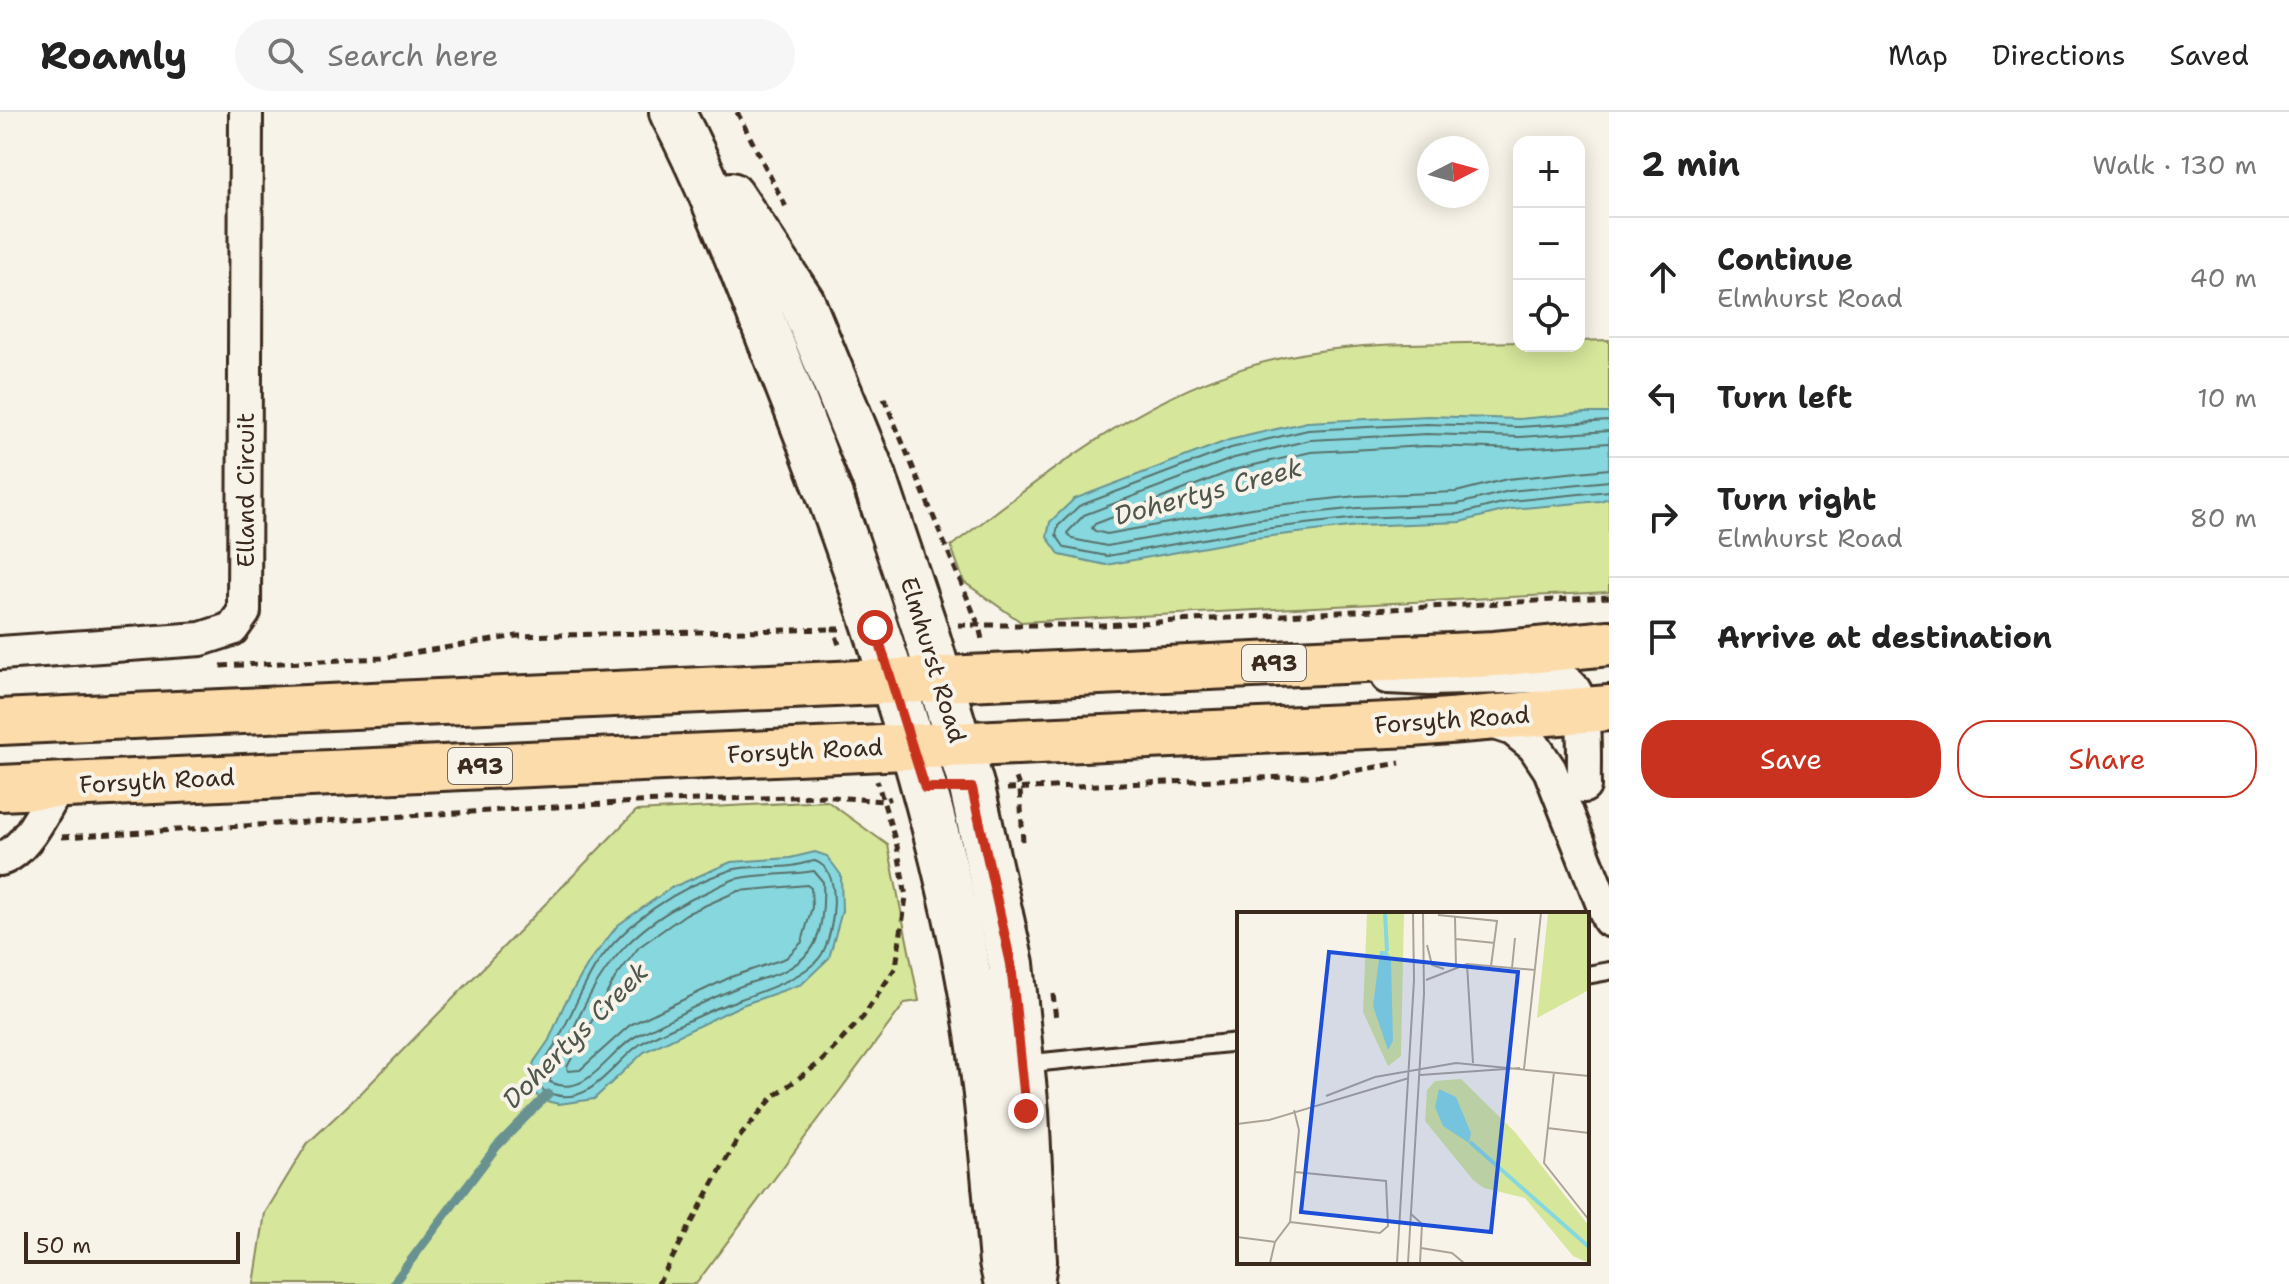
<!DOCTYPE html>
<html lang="en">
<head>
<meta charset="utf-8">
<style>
  :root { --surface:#fff; --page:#f6f6f6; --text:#222; --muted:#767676; --line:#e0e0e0; --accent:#c8321e }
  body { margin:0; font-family:"Shantell Sans",sans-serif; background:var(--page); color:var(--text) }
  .controls { position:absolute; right:24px; top:24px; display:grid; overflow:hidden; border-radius:16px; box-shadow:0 4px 20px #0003 }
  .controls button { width:72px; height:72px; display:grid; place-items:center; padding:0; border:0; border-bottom:2px solid var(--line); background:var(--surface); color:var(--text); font:40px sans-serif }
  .compass { position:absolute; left:1417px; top:24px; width:72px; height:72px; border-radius:50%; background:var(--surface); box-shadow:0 4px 20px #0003; rotate:84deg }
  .scale { position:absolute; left:24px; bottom:20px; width:216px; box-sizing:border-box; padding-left:8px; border:4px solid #3b2a1e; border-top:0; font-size:22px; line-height:28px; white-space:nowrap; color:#3b2a1e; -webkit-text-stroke:6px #f7f3e8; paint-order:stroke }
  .stop { position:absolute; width:24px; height:24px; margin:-18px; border:6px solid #c8321e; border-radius:50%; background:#fff }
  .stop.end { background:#c8321e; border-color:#fff; box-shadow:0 2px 8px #0008 }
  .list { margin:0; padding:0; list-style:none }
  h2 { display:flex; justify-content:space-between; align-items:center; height:104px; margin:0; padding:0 32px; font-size:34px }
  h2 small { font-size:26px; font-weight:400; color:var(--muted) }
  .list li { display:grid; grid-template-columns:52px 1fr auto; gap:24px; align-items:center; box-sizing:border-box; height:120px; padding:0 32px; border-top:2px solid var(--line) }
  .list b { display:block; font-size:30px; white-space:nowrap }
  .list p { margin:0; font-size:26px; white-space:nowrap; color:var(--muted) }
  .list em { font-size:26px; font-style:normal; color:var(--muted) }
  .actions { display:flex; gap:16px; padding:24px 32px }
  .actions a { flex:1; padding:18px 0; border:2px solid var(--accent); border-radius:32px; text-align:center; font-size:28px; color:var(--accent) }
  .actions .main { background:var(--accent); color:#fff }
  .icon { flex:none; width:44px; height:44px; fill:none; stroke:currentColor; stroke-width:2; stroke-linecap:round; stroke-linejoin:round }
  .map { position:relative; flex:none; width:1609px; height:1172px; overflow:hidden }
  header { display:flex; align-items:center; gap:48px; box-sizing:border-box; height:112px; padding:0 40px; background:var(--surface); border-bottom:2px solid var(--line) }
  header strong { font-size:38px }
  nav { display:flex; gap:44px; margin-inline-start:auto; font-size:28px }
  .search { width:560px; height:72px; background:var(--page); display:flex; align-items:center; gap:20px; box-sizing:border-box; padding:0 28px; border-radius:44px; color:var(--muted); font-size:30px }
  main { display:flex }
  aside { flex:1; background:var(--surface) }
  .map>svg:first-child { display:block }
  .green { fill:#d6e69a; stroke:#88885c; stroke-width:2 }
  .water { fill:#86d8de; stroke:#689291; stroke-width:2 }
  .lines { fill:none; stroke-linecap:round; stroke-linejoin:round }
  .shore { stroke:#59706b; stroke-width:2 }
  .stream { stroke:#689291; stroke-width:9 }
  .lane-casing { stroke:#3b2a1e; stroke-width:22 }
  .street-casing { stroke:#3b2a1e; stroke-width:38 }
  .secondary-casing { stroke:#3b2a1e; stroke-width:50 }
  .highway-casing { stroke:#3b2a1e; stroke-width:50 }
  .path { stroke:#3b2a1e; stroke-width:5; stroke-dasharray:8 6; stroke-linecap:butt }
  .lane { stroke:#f7f3e8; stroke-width:16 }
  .street { stroke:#f7f3e8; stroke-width:32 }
  .secondary { stroke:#f7f3e8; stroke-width:44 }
  .highway { stroke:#fddcac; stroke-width:44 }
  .route { stroke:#c8321e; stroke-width:10 }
  .labels { text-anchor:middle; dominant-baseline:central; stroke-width:8; stroke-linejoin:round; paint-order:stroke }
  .shield { fill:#f7f3e8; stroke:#73665b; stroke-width:2 }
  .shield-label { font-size:22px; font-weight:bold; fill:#3b2a1e }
  .street-label { font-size:24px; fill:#3b2a1e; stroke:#f7f3e8 }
  .water-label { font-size:26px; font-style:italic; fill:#4e564e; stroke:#f7f3e8 }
  .inset-river { fill:none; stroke:#86d8de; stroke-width:4 }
  .inset-road { fill:none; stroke:#aca397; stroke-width:2 }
  .view { fill:#1d4ed8; fill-opacity:0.15; stroke:#1d4ed8; stroke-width:4 }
  .inset-edge { fill:none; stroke:#3b2a1e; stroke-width:4 }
</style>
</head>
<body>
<header>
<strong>Roamly</strong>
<div class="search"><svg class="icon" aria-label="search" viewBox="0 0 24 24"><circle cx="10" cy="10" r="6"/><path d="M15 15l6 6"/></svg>Search here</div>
<nav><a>Map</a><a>Directions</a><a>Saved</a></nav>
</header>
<main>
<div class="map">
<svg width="1609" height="1172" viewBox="0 0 1609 1172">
  <rect width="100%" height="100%" fill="#f7f3e8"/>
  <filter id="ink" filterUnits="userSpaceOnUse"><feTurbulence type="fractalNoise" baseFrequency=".0125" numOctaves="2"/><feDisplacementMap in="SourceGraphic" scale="16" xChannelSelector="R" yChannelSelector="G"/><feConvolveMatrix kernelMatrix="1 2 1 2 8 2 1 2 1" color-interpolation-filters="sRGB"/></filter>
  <g filter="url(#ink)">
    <g class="green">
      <path d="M1609,228V480L1021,510L964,470L951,434C1063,350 1163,265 1306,241C1376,229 1448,232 1519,230V234H1579V229Z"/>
      <path d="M827,689L888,733L919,889L905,891L696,1172H254L265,1101L307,1032L362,980L636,699Z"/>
    </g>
    <g class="water">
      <path d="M1585,301H1609V386L1600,389L1511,397L1460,410L1358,414L1255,426L1106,453L1060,443L1047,425L1050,410L1074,387L1229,328L1307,310L1428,304L1519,307Z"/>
      <path d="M815,740L827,744L841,763L842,799L829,846L802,872L742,893L644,940L594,987L559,992L542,988L532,979L530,969L534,950L549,928L564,893L590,849L618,813L671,776L731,750L790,746Z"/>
    </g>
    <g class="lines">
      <g class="shore">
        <path d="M1609,309L1519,315L1427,312L1308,318L1231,336L1079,394L1058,414L1056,423L1065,436L1107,444L1254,418L1358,406L1459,402L1510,389L1609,379"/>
        <path d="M1609,319L1520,325L1427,322L1310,328L1234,346L1084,403L1067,421L1072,427L1107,434L1252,408L1357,396L1458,392L1509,379L1609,369"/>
        <path d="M1609,331L1520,337L1427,334L1311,340L1237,357L1095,412L1092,416L1095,419L1107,422L1251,396L1356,384L1456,380L1507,367L1609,357"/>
        <path d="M815,749C844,759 834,821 822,842C806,869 741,885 710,899C688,910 660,919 639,933C612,952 589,997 549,981C540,978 537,972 540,963C542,950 551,942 556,931C570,906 580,880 595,855C626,809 678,775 731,758C750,752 772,757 791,754C799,753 807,750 815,749Z"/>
        <path d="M814,759L823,770C824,789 823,825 809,840C787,865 763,864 734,877C702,890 671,907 640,922C610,936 589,988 550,970C549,954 567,932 574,916C603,848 640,809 707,780C716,776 726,770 735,767C759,761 788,764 814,759Z"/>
        <path d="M807,773L811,776L812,795L802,830L786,846L731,865L630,913L580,958L568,959L567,955L615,866L639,835L686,802L738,779Z"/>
      </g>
      <path class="stream" d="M393,1172L497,1034L548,982"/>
      <g class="lane-casing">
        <g id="lane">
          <path d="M1587,863L1609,859"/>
          <path d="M1023,952L1239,930"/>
        </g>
      </g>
      <g class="street-casing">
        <g id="street">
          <path d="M0,541L201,527L232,517L244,500L246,0"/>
          <path d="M1387,565L1429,567L1544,564C1554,565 1565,567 1572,575C1588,594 1583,650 1584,674"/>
          <path d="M1486,608L1513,617L1534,634L1550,658L1609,808"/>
          <path d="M0,747C25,741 46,695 59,673"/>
        </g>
      </g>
      <g class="secondary-casing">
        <g id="secondary">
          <path d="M672,0C715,82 747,170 781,256C858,451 926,651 967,856C986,953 993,1052 1002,1150L1007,1172"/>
          <path d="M731,83L802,190L874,365L923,511L972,676L1011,852L1026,999L1034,1149L1031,1172"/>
        </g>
      </g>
      <g class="highway-casing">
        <g id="highway">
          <path d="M0,610L1495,542L1609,531"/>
          <path d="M0,676L1412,612L1609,596"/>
        </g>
      </g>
      <g class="path">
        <path d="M737,0L786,95"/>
        <path d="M884,286L979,514L983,532"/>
        <path d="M958,513H1103L1609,485"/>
        <path d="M840,517H834L840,536"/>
        <path d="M221,554L382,546L517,524L834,517"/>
        <path d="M1016,666L1020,677L1023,731"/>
        <path d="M1007,677L1330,663L1400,651"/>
        <path d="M62,725L636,690L821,684L883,689L891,686"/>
        <path d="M1053,882L1056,907"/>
        <path d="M658,1172L737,1028L774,984L821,950L863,905L896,855L906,785L897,734L877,669"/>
      </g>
      <use href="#lane" class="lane"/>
      <use href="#street" class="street"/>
      <use href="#secondary" class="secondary"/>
      <use href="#highway" class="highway"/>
    </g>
  </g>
  <g class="lines" filter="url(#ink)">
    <path class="route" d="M875,516L925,676H972L1011,852L1026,999"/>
  </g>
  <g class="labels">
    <g class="shield">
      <rect x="1242" y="533" width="64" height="36" rx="6"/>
      <rect x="448" y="636" width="64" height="36" rx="6"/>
    </g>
    <g class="shield-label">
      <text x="1274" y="551">A93</text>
      <text x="480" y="654">A93</text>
    </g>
    <g class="street-label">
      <text transform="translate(246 378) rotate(-90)">Elland Circuit</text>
      <text transform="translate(933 548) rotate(73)">Elmhurst Road</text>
      <text transform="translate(1452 608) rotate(-4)">Forsyth Road</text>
      <text transform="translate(805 639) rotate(-3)">Forsyth Road</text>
      <text transform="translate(157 669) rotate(-3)">Forsyth Road</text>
    </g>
    <g class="water-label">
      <text transform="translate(1208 379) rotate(-15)">Dohertys Creek</text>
      <text transform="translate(575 923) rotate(-45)">Dohertys Creek</text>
    </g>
  </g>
  <g transform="translate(1237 800)">
    <rect width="352" height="352" fill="#f7f3e8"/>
    <path d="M130,1H167L164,144L151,154L126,100ZM311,1H352V78L300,106ZM224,167L278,220L352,314V351L336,344L288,286L247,276L236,268L188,209L190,178L198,169Z" fill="#d6e69a"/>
    <path d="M143,39H150L154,48L156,129L151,138L136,94ZM202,177L219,185L234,221L232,231L206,214L198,195Z" fill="#86d8de"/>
    <path class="inset-river" d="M148,1L150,39M233,230L352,335"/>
    <path class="inset-road" d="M35,1H62M201,3L260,9L254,54M218,5L219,55M219,27L258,31M190,33L195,53L207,57M230,52L236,151M275,56L278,26M189,68L230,52L298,58M287,157L304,1M317,160L307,251L352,308M183,163L283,156M89,184L138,165L219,151L352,164M0,212L32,208L172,166M310,216L352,221M174,302L185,312L183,351M53,310L143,321L151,314L149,269L58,260M0,325L38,330M184,336L215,341L227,351M33,351L38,330L53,310L62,218L57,198M160,351L177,68L176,1M171,351L187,82L186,1"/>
    <path class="view" d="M92,40L281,60L254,320L64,300Z"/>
    <rect width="352" height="352" class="inset-edge"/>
  </g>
</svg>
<div class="controls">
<button>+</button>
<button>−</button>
<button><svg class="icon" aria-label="locate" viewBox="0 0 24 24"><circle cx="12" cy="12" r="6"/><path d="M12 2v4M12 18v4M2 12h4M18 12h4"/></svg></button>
</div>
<svg class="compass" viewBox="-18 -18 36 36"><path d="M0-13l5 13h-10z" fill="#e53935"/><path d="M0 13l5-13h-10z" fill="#767676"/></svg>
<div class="scale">50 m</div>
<div class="stop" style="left:875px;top:516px"></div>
<div class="stop end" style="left:1026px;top:999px"></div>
</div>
<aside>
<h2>2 min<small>Walk · 130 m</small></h2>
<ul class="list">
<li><svg class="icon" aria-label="ahead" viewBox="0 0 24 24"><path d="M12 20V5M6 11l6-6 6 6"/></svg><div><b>Continue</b><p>Elmhurst Road</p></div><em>40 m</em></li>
<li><svg class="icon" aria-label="left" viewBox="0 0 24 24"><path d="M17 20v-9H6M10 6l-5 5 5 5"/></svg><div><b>Turn left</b></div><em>10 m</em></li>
<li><svg class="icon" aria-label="right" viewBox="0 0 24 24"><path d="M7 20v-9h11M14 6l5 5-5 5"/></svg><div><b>Turn right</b><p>Elmhurst Road</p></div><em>80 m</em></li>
<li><svg class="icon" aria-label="arrive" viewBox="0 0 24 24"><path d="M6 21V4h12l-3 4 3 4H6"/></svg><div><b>Arrive at destination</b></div></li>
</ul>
<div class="actions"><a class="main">Save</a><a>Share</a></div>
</aside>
</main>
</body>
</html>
